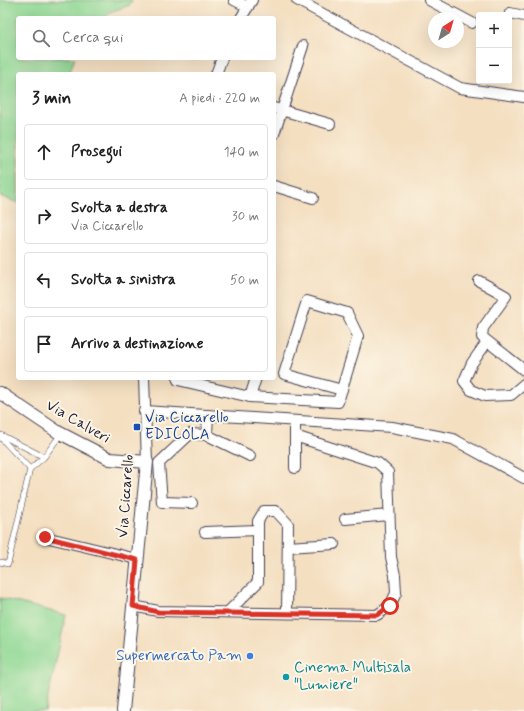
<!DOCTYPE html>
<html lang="it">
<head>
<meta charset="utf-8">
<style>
  :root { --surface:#fff; --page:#f6f6f6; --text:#222; --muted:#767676; --line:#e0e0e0 }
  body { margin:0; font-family:Mynerve,sans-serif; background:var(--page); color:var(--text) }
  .controls { position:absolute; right:12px; top:12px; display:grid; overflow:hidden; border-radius:4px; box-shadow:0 4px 16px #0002 }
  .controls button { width:36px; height:36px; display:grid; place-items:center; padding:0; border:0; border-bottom:1px solid var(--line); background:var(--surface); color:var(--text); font:20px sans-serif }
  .compass { position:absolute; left:428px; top:12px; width:36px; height:36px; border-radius:50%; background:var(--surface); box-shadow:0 4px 16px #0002; rotate:37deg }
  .stop { position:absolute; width:12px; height:12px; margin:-9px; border:3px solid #d93025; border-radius:50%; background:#fff }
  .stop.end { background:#d93025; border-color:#fff; box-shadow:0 1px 4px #0008 }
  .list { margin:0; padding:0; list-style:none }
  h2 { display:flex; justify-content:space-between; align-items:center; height:52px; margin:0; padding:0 16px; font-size:17px }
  h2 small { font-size:13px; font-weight:400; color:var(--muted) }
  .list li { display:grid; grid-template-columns:26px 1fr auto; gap:12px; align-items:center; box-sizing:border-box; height:56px; margin:0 8px 8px; padding:0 8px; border:1px solid var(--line); border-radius:4px }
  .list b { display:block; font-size:15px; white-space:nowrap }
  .list p { margin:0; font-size:13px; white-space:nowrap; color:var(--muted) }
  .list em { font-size:13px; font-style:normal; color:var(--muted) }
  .icon { flex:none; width:22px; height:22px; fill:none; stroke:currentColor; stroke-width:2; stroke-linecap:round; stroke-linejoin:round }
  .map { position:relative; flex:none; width:524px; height:711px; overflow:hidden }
  .search { position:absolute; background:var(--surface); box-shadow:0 4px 16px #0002; left:16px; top:16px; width:260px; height:44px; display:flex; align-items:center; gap:10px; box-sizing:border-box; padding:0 14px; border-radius:4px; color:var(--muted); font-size:15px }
  .panel { position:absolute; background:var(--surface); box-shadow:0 4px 16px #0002; left:16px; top:72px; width:260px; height:308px; border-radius:4px }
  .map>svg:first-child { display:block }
  .green { fill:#8ed894; stroke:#587d68 }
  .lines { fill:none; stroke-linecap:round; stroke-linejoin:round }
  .service-casing { stroke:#423e4f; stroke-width:6 }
  .minor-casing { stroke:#423e4f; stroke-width:12 }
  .tertiary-casing { stroke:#423e4f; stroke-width:14 }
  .service { stroke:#fff; stroke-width:5 }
  .minor { stroke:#fff; stroke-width:10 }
  .tertiary { stroke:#fff; stroke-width:12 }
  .route { stroke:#d93025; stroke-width:5 }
  .transit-dot { fill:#1a4fb4; stroke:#fcf5e5; stroke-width:1.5 }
  .shop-dot { fill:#3f7fe0; stroke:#fcf5e5; stroke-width:1.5 }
  .culture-dot { fill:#0f9aa8; stroke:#fcf5e5; stroke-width:1.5 }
  .labels { text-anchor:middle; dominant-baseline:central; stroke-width:4; stroke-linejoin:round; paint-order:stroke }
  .transit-label { font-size:15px; fill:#164399; stroke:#fcf5e5; text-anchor:start }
  .street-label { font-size:15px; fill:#22223b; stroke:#fcf5e5 }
  .shop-label { font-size:15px; fill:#366cbe; stroke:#fcf5e5; text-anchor:end }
  .culture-label { font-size:15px; fill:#0d838f; stroke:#fcf5e5; text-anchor:start }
</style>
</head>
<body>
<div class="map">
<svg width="524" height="711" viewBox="0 0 524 711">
  <rect width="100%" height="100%" fill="#fcf5e5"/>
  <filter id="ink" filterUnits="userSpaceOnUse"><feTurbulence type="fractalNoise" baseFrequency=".025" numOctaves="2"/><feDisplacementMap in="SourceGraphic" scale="8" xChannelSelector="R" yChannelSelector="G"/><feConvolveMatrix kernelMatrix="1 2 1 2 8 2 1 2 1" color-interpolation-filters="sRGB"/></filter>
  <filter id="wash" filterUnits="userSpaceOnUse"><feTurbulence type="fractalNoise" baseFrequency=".012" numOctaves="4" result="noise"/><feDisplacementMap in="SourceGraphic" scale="16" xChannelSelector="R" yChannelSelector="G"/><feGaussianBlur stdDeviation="0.9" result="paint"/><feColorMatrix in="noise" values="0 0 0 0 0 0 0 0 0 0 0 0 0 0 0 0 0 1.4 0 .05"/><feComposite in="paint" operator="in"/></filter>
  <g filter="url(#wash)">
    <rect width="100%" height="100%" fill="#f4dfc1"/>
    <g class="green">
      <path d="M0,0H132L130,5L110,12L106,18H18V58H75L69,74H18V203L0,196Z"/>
      <path d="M0,598L66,615L45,711H0Z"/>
    </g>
  </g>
  <g filter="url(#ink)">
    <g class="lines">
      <g class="service-casing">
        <g id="service">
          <path d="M1,435L44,457L61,434"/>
          <path d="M0,437L30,469L8,564L0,562"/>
          <path d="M30,469L44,457"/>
        </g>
      </g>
      <g class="minor-casing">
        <g id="minor">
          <path d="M234,0L248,7"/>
          <path d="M297,0L460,88L524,97"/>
          <path d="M429,0L472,23"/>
          <path d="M510,13L524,16"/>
          <path d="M241,18L252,0"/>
          <path d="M216,74L222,58"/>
          <path d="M274,108L330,124"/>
          <path d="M274,134L303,46"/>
          <path d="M274,186L313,198"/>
          <path d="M479,281L506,296L483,328L482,337L524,370"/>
          <path d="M487,342L472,363L464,381L471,390L485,396L511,395L524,384"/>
          <path d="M144,378L147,462"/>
          <path d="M179,378L178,380L250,397L256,378"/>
          <path d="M250,397L338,402L358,336L347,313L307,301L284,374L342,390"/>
          <path d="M144,411L392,427L453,439L524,478"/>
          <path d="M208,415L207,435L250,456"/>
          <path d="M295,421V468"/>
          <path d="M192,503L162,502L159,463L190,434L207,435"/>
          <path d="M345,519L389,515"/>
          <path d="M205,532L258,530"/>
          <path d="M45,537L137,559"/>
          <path d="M288,547L334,544"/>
          <path d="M133,606L158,611L377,615L390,606L396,593L395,575L391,557L388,472L378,463L295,436"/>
          <path d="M228,612L258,582V521L264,511H276L288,524L287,613"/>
        </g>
      </g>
      <g class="tertiary-casing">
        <path id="tertiary" d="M0,393L58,432L110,459L147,462L123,711"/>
      </g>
      <use href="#service" class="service"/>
      <use href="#minor" class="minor"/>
      <use href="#tertiary" class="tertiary"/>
    </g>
  </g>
  <g class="lines" filter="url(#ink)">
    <path class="route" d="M45,537L137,560L133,606L158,612L377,615L390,606"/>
  </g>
  <rect class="transit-dot" x="133" y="423" width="8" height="8" rx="2"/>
  <circle class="shop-dot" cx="250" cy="656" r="4"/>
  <circle class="culture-dot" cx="286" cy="677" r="4"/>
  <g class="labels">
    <g class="transit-label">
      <text x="145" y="418">Via Ciccarello<tspan x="145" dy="17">EDICOLA</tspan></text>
    </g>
    <g class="street-label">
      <text transform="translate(78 422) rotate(30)">Via Calveri</text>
      <text transform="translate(126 496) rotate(-86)">Via Ciccarello</text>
    </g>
    <g class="shop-label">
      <text x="242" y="656">Supermercato Pam</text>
    </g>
    <g class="culture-label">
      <text x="294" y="668">Cinema Multisala<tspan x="294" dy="17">"Lumiere"</tspan></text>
    </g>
  </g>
</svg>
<div class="controls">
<button>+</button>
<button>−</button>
</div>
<svg class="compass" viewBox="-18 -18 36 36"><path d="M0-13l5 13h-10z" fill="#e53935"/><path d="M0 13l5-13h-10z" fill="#767676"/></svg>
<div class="stop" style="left:390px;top:606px"></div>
<div class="stop end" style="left:45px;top:537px"></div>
<div class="search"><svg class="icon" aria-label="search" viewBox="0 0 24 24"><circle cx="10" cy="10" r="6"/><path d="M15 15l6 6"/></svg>Cerca qui</div>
<section class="panel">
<h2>3 min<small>A piedi · 220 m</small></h2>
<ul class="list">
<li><svg class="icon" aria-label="ahead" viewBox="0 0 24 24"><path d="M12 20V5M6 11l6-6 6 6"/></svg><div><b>Prosegui</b></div><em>140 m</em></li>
<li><svg class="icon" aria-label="right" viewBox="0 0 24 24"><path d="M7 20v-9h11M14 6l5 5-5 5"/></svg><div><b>Svolta a destra</b><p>Via Ciccarello</p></div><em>30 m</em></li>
<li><svg class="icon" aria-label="left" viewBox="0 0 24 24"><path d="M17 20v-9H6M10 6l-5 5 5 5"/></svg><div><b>Svolta a sinistra</b></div><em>50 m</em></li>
<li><svg class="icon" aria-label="arrive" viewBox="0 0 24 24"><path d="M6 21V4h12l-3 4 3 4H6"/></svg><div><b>Arrivo a destinazione</b></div></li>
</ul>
</section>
</div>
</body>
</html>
